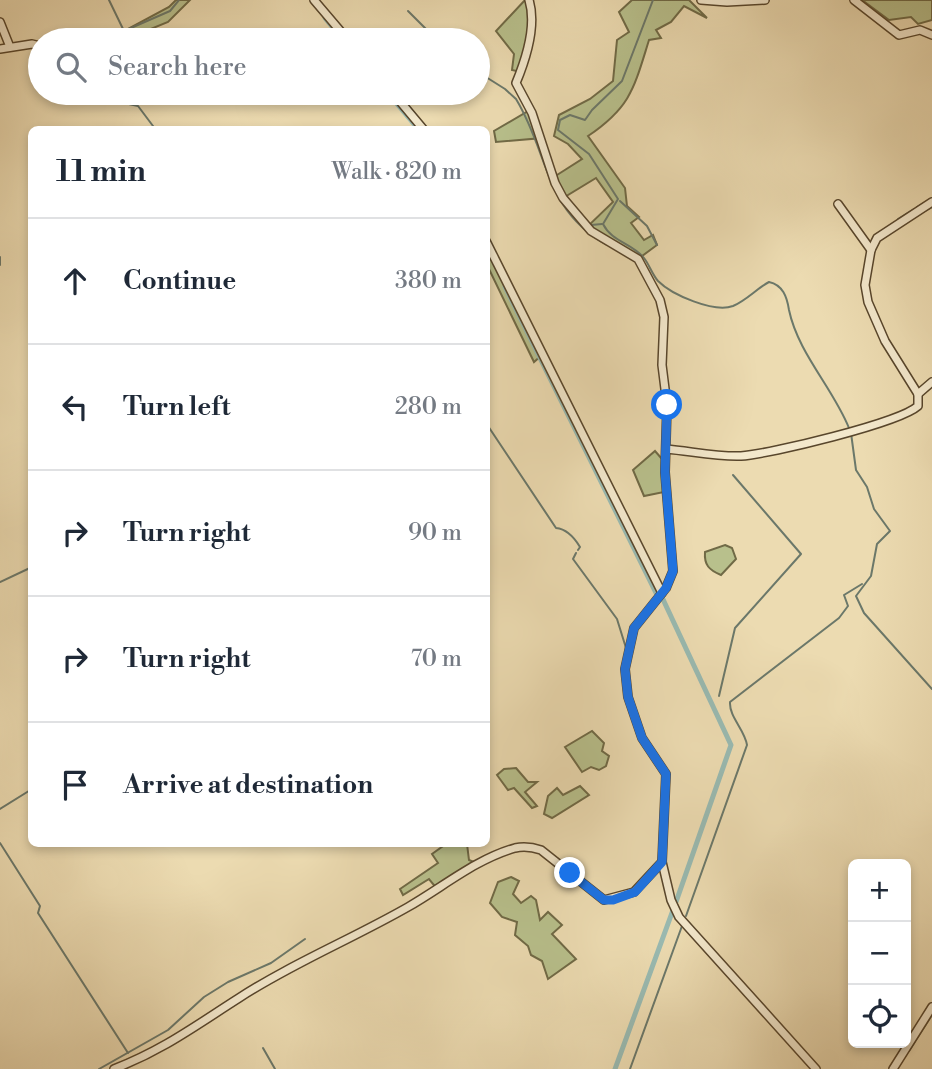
<!DOCTYPE html>
<html lang="en">
<head>
<meta charset="utf-8">
<style>
  :root { --surface:#fff; --page:#f6f6f7; --text:#1f2937; --muted:#747a83; --line:#e0e1e3 }
  body { margin:0; font-family:"Libre Bodoni",serif; background:var(--page); color:var(--text) }
  .controls { position:absolute; right:21px; bottom:21px; display:grid; overflow:hidden; border-radius:10px; box-shadow:0 4px 10px #0003 }
  .controls button { width:63px; height:63px; display:grid; place-items:center; padding:0; border:0; border-bottom:2px solid var(--line); background:var(--surface); color:var(--text); font:35px sans-serif }
  .stop { position:absolute; width:21px; height:21px; margin:-16px; border:5px solid #1a73e8; border-radius:50%; background:#fff }
  .stop.end { background:#1a73e8; border-color:#fff; box-shadow:0 2px 7px #0008 }
  .list { margin:0; padding:0; list-style:none }
  h2 { display:flex; justify-content:space-between; align-items:center; height:91px; margin:0; padding:0 28px; font-size:30px }
  h2 small { font-size:23px; font-weight:400; color:var(--muted) }
  .list li { display:grid; grid-template-columns:46px 1fr auto; gap:21px; align-items:center; box-sizing:border-box; height:126px; padding:0 28px; border-top:2px solid var(--line) }
  .list b { display:block; font-size:26px; white-space:nowrap }
  .list em { font-size:23px; font-style:normal; color:var(--muted) }
  .icon { flex:none; width:38px; height:38px; fill:none; stroke:currentColor; stroke-width:2; stroke-linecap:round; stroke-linejoin:round }
  .map { position:relative; flex:none; width:932px; height:1069px; overflow:hidden }
  .search { position:absolute; background:var(--surface); box-shadow:0 4px 10px #0003; left:28px; top:28px; width:462px; height:77px; display:flex; align-items:center; gap:18px; box-sizing:border-box; padding:0 24px; border-radius:38px; color:var(--muted); font-size:26px }
  .panel { position:absolute; background:var(--surface); box-shadow:0 4px 10px #0003; left:28px; top:126px; width:462px; height:721px; border-radius:10px }
  .map>svg:first-child { display:block }
  .green { fill:#b8c08c; stroke:#706a46; stroke-width:2 }
  .lines { fill:none; stroke-linecap:round; stroke-linejoin:round }
  .stream { stroke:#6b786a; stroke-width:2 }
  .canal { stroke:#99bab1; stroke-width:5 }
  .minor-casing { stroke:#58462c; stroke-width:10 }
  .minor { stroke:#f3e8cc; stroke-width:7 }
  .route { stroke:#1a73e8; stroke-width:9 }
</style>
</head>
<body>
<div class="map">
<svg width="932" height="1069" viewBox="0 0 932 1069">
  <rect width="100%" height="100%" fill="#ecdbb1"/>
  <filter id="stains"><feTurbulence type="fractalNoise" baseFrequency=".00286" numOctaves="4"/><feColorMatrix values="0 0 0 0 .2 0 0 0 0 .09 0 0 0 0 .02 0 0 0 .5 -.17"/></filter>
  <radialGradient id="worn" r=".72"><stop offset=".6" stop-color="#630" stop-opacity="0"/><stop offset="1" stop-color="#630" stop-opacity=".3"/></radialGradient>
  <g class="green">
    <path d="M176,0H190L168,22L124,40V31L169,7Z"/>
    <path d="M525,0H529L533,21L521,72L512,70L514,54L496,31Z"/>
    <path d="M632,0H689L707,18L684,6L671,22L656,30L661,38L649,40C634,88 631,107 588,136L625,188L627,206L639,217L631,223L644,240L653,235L657,245L638,259L587,227L613,202L596,178L563,198L552,168L557,175L582,159L568,144L554,136L559,115L590,99L613,81L617,40L629,32L619,12Z"/>
    <path d="M862,0H932V20L918,24L911,17L889,20Z"/>
    <path d="M530,110L542,138L496,142L494,131Z"/>
    <path d="M487,241L543,354L534,362L487,265Z"/>
    <path d="M655,451L662,459L664,492L644,496L633,470Z"/>
    <path d="M725,545L732,548L736,559L721,575C709,570 704,565 705,552Z"/>
    <path d="M592,731L604,743L602,751L609,756L606,766L599,770L591,767L582,772L565,747Z"/>
    <path d="M516,768L528,782H537L525,792L537,806L532,808L514,788L508,790L497,775L504,769Z"/>
    <path d="M580,786L589,795L552,818L544,814L548,796L557,788L563,795Z"/>
    <path d="M446,844H467L469,860L474,862L438,890L429,879L403,895L400,889L438,863L432,854Z"/>
    <path d="M511,877L519,881L513,894L521,903L531,896L536,900L540,920L548,912L562,925L552,934L576,959L548,979L542,961L531,955L528,946L515,935L517,922L502,917L490,903L498,882Z"/>
  </g>
  <g class="lines">
    <g class="stream">
      <path d="M109,0L124,31V40"/>
      <path d="M653,0L622,81L592,110L585,120L570,115L560,120L558,130L589,154L618,199L603,224C612,242 632,243 644,258C649,264 652,274 658,281C672,295 714,313 733,306C747,300 756,289 769,282C783,285 787,297 789,310C798,353 833,388 849,428"/>
      <path d="M408,11L437,40"/>
      <path d="M124,31L170,11L179,0"/>
      <path d="M478,72L505,89L516,99C550,155 543,209 607,245"/>
      <path d="M109,93L124,103L138,106L156,130"/>
      <path d="M620,201L647,226L657,245"/>
      <path d="M917,207L932,198"/>
      <path d="M919,214L932,207"/>
      <path d="M898,219L914,209"/>
      <path d="M591,225L602,224"/>
      <path d="M0,257V265"/>
      <path d="M486,423L556,528C567,529 574,537 580,547L578,550"/>
      <path d="M851,433L856,470L867,487L874,509L890,531L877,544L871,576L856,596L864,613L932,689"/>
      <path d="M576,553L573,559L617,619L626,648"/>
      <path d="M0,582L32,567"/>
      <path d="M719,696L735,628L801,554L733,475"/>
      <path d="M0,809L32,789"/>
      <path d="M0,843L40,906L38,913L128,1053"/>
      <path d="M686,916L747,745C745,730 729,717 730,702L839,618L848,606L844,595L862,584"/>
      <path d="M263,1048L275,1069"/>
      <path d="M909,1051L932,1015"/>
      <path d="M99,1069L168,1030L204,997L228,982L271,963L305,939"/>
      <path d="M630,1069L682,926"/>
    </g>
    <g class="canal">
      <path d="M325,18L343,40"/>
      <path d="M388,93L419,130"/>
      <path d="M505,287L657,595"/>
      <path d="M661,595L731,745L676,902"/>
      <path d="M615,1069L673,910"/>
    </g>
    <g class="minor-casing">
      <g id="minor">
        <path d="M314,0L348,40"/>
        <path d="M529,0C537,26 526,59 516,83L532,113L555,183L563,198L591,231L638,259L660,300L664,317L662,365L667,405L665,472L673,571L666,588L634,628L625,669L628,697L642,738L666,774L662,862L671,900L679,917L816,1069"/>
        <path d="M701,0L727,2L765,0"/>
        <path d="M854,0L899,35L920,30L932,35"/>
        <path d="M0,22L10,47"/>
        <path d="M0,49L32,44L40,46"/>
        <path d="M393,93L424,130"/>
        <path d="M838,204L871,250"/>
        <path d="M486,241L662,593"/>
        <path d="M918,394L932,382"/>
        <path d="M666,449C690,451 717,457 741,456C770,454 899,423 918,406V394L885,341L868,302L865,285L871,250L877,238L932,202"/>
        <path d="M114,1069C163,1050 195,1026 239,998C293,963 352,939 408,907C443,887 476,859 515,848C525,846 532,847 541,850L604,900L634,892L662,862"/>
        <path d="M893,1069L932,1007"/>
      </g>
    </g>
    <use href="#minor" class="minor"/>
  </g>
  <g class="lines">
    <path class="route" d="M570,873L604,900H613L635,892L662,862L666,774L642,738L628,697L625,669L634,628L666,588L673,571L665,472L667,405"/>
  </g>
  <rect width="100%" height="100%" filter="url(#stains)"/>
  <rect width="100%" height="100%" fill="url(#worn)"/>
</svg>
<div class="controls">
<button>+</button>
<button>−</button>
<button><svg class="icon" aria-label="locate" viewBox="0 0 24 24"><circle cx="12" cy="12" r="6"/><path d="M12 2v4M12 18v4M2 12h4M18 12h4"/></svg></button>
</div>
<div class="stop" style="left:667px;top:405px"></div>
<div class="stop end" style="left:570px;top:873px"></div>
<div class="search"><svg class="icon" aria-label="search" viewBox="0 0 24 24"><circle cx="10" cy="10" r="6"/><path d="M15 15l6 6"/></svg>Search here</div>
<section class="panel">
<h2>11 min<small>Walk · 820 m</small></h2>
<ul class="list">
<li><svg class="icon" aria-label="ahead" viewBox="0 0 24 24"><path d="M12 20V5M6 11l6-6 6 6"/></svg><div><b>Continue</b></div><em>380 m</em></li>
<li><svg class="icon" aria-label="left" viewBox="0 0 24 24"><path d="M17 20v-9H6M10 6l-5 5 5 5"/></svg><div><b>Turn left</b></div><em>280 m</em></li>
<li><svg class="icon" aria-label="right" viewBox="0 0 24 24"><path d="M7 20v-9h11M14 6l5 5-5 5"/></svg><div><b>Turn right</b></div><em>90 m</em></li>
<li><svg class="icon" aria-label="right" viewBox="0 0 24 24"><path d="M7 20v-9h11M14 6l5 5-5 5"/></svg><div><b>Turn right</b></div><em>70 m</em></li>
<li><svg class="icon" aria-label="arrive" viewBox="0 0 24 24"><path d="M6 21V4h12l-3 4 3 4H6"/></svg><div><b>Arrive at destination</b></div></li>
</ul>
</section>
</div>
</body>
</html>
